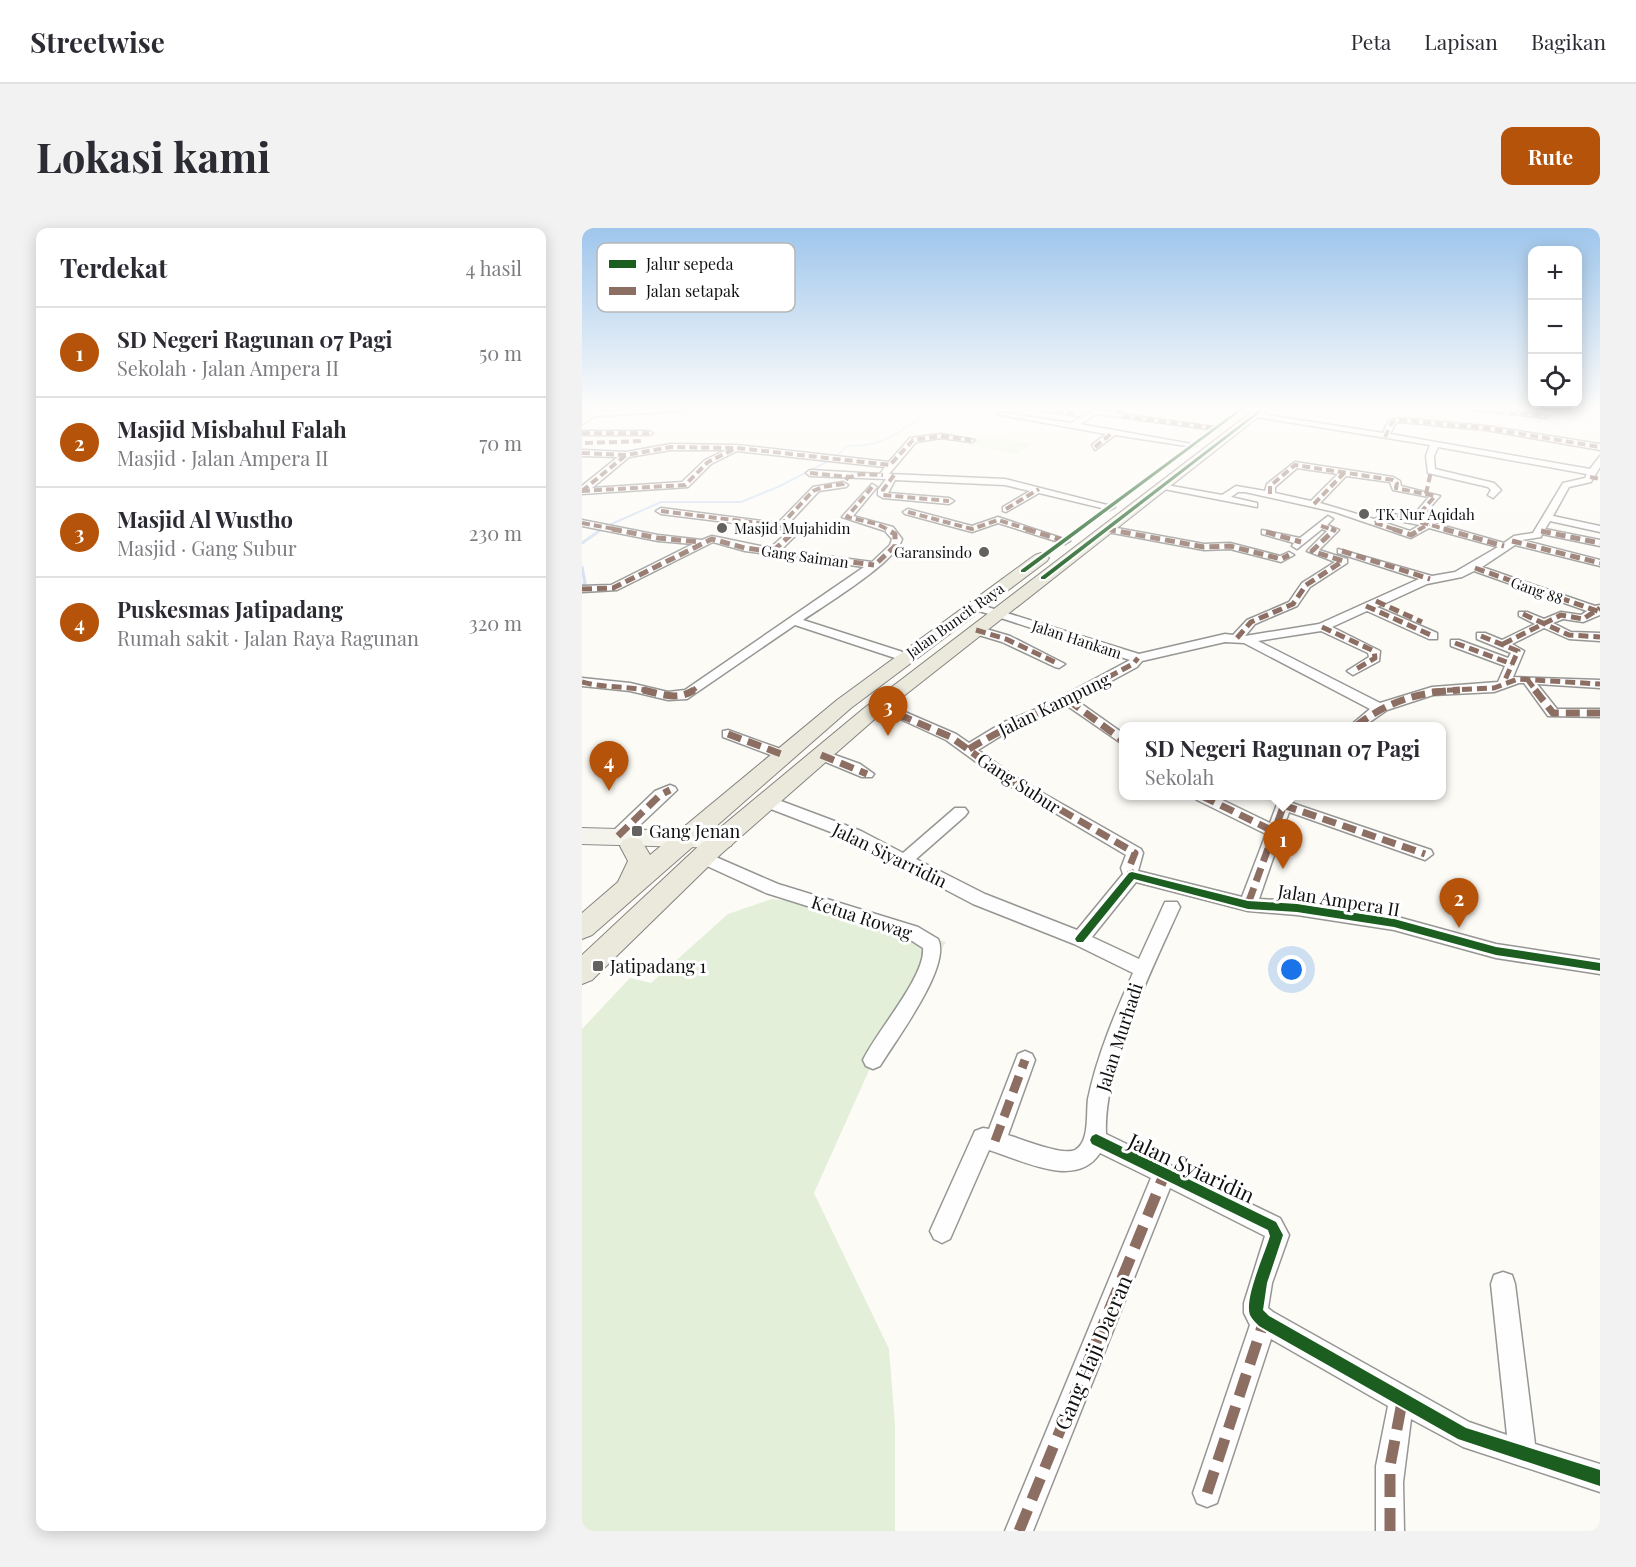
<!DOCTYPE html>
<html lang="id">
<head>
<meta charset="utf-8">
<style>
  :root { --surface:#fff; --page:#f2f2f3; --text:#2b2b33; --muted:#7c7c81; --line:#e1e1e2; --accent:#b45309 }
  body { margin:0; font-family:"Playfair Display",serif; background:var(--page); color:var(--text) }
  .controls { position:absolute; right:18px; top:18px; display:grid; overflow:hidden; border-radius:12px; box-shadow:0 3px 15px #0003 }
  .controls button { width:54px; height:54px; display:grid; place-items:center; padding:0; border:0; border-bottom:2px solid var(--line); background:var(--surface); color:var(--text); font:30px sans-serif }
  .you { position:absolute; left:710px; top:742px; width:21px; height:21px; margin:-15px; border:4px solid #fff; border-radius:50%; background:#1a73e8; box-shadow:0 0 0 9px #1a73e833 }
  .badge { display:grid; place-items:center; width:39px; height:39px; border-radius:50%; background:var(--accent); color:#fff; font-size:20px; font-weight:700 }
  .pin { position:absolute; translate:-50% -50px; filter:drop-shadow(0 2px 3px #0008) }
  .pin::after { content:''; position:absolute; top:32px; width:21px; height:18px; background:inherit; clip-path:polygon(0 0,100% 0,50% 100%) }
  .popup { position:absolute; left:537px; top:494px; width:327px; height:78px; box-sizing:border-box; display:grid; place-content:center; border-radius:12px; background:var(--surface); filter:drop-shadow(0 2px 4px #0005); font-size:20px; white-space:nowrap; color:var(--muted) }
  .popup b { font-size:22px; color:var(--text) }
  .popup::after { content:''; position:absolute; left:50%; top:100%; margin-left:-12px; border:12px solid transparent; border-top-color:var(--surface) }
  .list { margin:0; padding:0; list-style:none }
  h2 { display:flex; justify-content:space-between; align-items:center; height:78px; margin:0; padding:0 24px; font-size:26px }
  h2 small { font-size:20px; font-weight:400; color:var(--muted) }
  .list li { display:grid; grid-template-columns:39px 1fr auto; gap:18px; align-items:center; box-sizing:border-box; height:90px; padding:0 24px; border-top:2px solid var(--line) }
  .list b { display:block; font-size:22px; white-space:nowrap }
  .list p { margin:0; font-size:20px; white-space:nowrap; color:var(--muted) }
  .list em { font-size:20px; font-style:normal; color:var(--muted) }
  .icon { flex:none; width:33px; height:33px; fill:none; stroke:currentColor; stroke-width:2; stroke-linecap:round; stroke-linejoin:round }
  .map { position:relative; flex:none; width:1018px; height:1303px; overflow:hidden; border-radius:12px }
  header { display:flex; align-items:center; gap:36px; box-sizing:border-box; height:84px; padding:0 30px; background:var(--surface); border-bottom:2px solid var(--line) }
  header strong { font-size:28px }
  nav { display:flex; gap:33px; margin-inline-start:auto; font-size:21px }
  .intro { display:flex; align-items:center; justify-content:space-between; box-sizing:border-box; height:144px; padding:0 36px }
  h1 { margin:0; font-size:42px }
  .button { padding:15px 27px; border-radius:12px; background:var(--accent); color:#fff; font-size:21px; font-weight:700 }
  main { display:flex; gap:36px; padding:0 36px }
  aside { flex:1; background:var(--surface); border-radius:12px; box-shadow:0 3px 15px #0003 }
  .map>svg:first-child { display:block }
  .green { fill:#e3efd8 }
  .pitch { fill:#ecf4e2 }
  .lines { fill:none; stroke-linecap:round; stroke-linejoin:round }
  .stream-far1 { stroke:#d1e0f2; stroke-width:2 }
  .stream { stroke:#d1e0f2; stroke-width:3 }
  .street-casing { stroke:#969694; stroke-width:3 }
  .secondary-casing { stroke:#8d8c8a; stroke-width:2 }
  .primary-casing { stroke:#848381; stroke-width:2 }
  .street { fill:#fffefe; fill-rule:evenodd }
  .secondary { fill:#f4f4ec; fill-rule:evenodd }
  .primary { fill:#eae9dc; fill-rule:evenodd }
  .quiet-far4 { stroke:#8d6e63; stroke-width:4; stroke-dasharray:8 4; stroke-linecap:butt }
  .quiet-far3 { stroke:#8d6e63; stroke-width:5; stroke-dasharray:10 5; stroke-linecap:butt }
  .quiet-far2 { stroke:#8d6e63; stroke-width:7; stroke-dasharray:14 7; stroke-linecap:butt }
  .quiet-far1 { stroke:#8d6e63; stroke-width:9; stroke-dasharray:17 9; stroke-linecap:butt }
  .quiet { stroke:#8d6e63; stroke-width:11; stroke-dasharray:23 11; stroke-linecap:butt }
  .cycleway-casing { stroke:#fff; stroke-width:4 }
  .cycleway { fill:#1b5e20; fill-rule:evenodd }
  .poi-dot { fill:#636260; stroke:#fff; stroke-width:2 }
  .labels { text-anchor:middle; dominant-baseline:central; stroke-width:6; stroke-linejoin:round; paint-order:stroke }
  .far-poi-label { font-size:15px; fill:#101010; stroke:#fff; text-anchor:start }
  .far-street-label { font-size:15px; fill:#101010; stroke:#fff }
  .street-label { font-size:18px; fill:#101010; stroke:#fff }
  .poi-label { font-size:18px; fill:#101010; stroke:#fff; text-anchor:start }
  .near-street-label { font-size:21px; fill:#101010; stroke:#fff }
  .key { fill:#fff; stroke:#b7b7b7; stroke-width:1.5 }
  .key-label { font-size:16px; fill:#101010 }
</style>
</head>
<body>
<header>
<strong>Streetwise</strong>
<nav><a>Peta</a><a>Lapisan</a><a>Bagikan</a></nav>
</header>
<div class="intro"><h1>Lokasi kami</h1><a class="button">Rute</a></div>
<main>
<aside>
<h2>Terdekat<small>4 hasil</small></h2>
<ul class="list">
<li><span class="badge">1</span><div><b>SD Negeri Ragunan 07 Pagi</b><p>Sekolah · Jalan Ampera II</p></div><em>50 m</em></li>
<li><span class="badge">2</span><div><b>Masjid Misbahul Falah</b><p>Masjid · Jalan Ampera II</p></div><em>70 m</em></li>
<li><span class="badge">3</span><div><b>Masjid Al Wustho</b><p>Masjid · Gang Subur</p></div><em>230 m</em></li>
<li><span class="badge">4</span><div><b>Puskesmas Jatipadang</b><p>Rumah sakit · Jalan Raya Ragunan</p></div><em>320 m</em></li>
</ul>
</aside>
<div class="map">
<svg width="1018" height="1303" viewBox="0 0 1018 1303">
  <rect width="100%" height="100%" fill="#fcfbf6"/>
  <path class="green" d="M190,671L237,676L364,714L301,811L232,965L307,1121L313,1197V1303H0V801L48,750L69,755L146,686Z"/>
  <path class="pitch" d="M401,207L450,216L435,226L386,217Z"/>
  <g class="lines">
    <path class="stream-far1" d="M16,302L79,274H159L198,258L254,229L265,218C304,218 310,207 341,189L343,179"/>
    <g class="stream">
      <path d="M0,315L20,301"/>
      <path d="M0,339L3,355L0,359"/>
    </g>
    <g class="street-casing">
      <g id="street">
        <path d="M119,179H158L0,189V185Z"/>
        <path d="M461,179L497,184L501,186L497,188L458,183Z"/>
        <path d="M518,179L540,180L541,186L638,200L634,202L515,186L498,196L615,217L611,219L533,207L513,222L510,217L524,206L414,186L418,184L489,195L511,182H527Z"/>
        <path d="M863,179H887L969,188L965,190Z"/>
        <path d="M671,185L801,205L807,192L817,190L904,198L1018,216V222L904,202L817,194L813,196L808,206L1008,241L1018,228V239L1009,254L987,259L971,288L1018,298V304L968,293L963,301L1018,312V318L960,306L959,309L940,312L1018,332V338L933,317L900,339L1013,378L1018,377V387L1001,394L981,391L971,395L989,404L1018,405V413L987,411L962,400L930,416L942,423L931,449L1018,452V460L955,456L975,481H1018V489L966,488L942,455H937L912,464L851,467L805,482L782,498H768L788,481L662,415L643,414L560,433L555,439L494,472L542,506V517L484,477L430,501L396,522L436,551L559,621L561,625L556,643L660,669L684,606L615,572L613,568H632L688,595L698,568H712L710,575L849,622L851,626L843,632L707,584L677,671L715,673L812,688L914,716L1018,732V746L914,730L812,702L715,687L666,683L554,654L510,709L557,731L583,674H595L598,679C570,741 521,839 524,906L698,990L707,1007L690,1055L686,1080L691,1084L887,1194L925,1207L909,1056L912,1047L921,1044L930,1047L933,1056L953,1216L1018,1236V1264L881,1219L829,1191L821,1254L822,1303H794V1238L806,1178L689,1111L635,1275L625,1279L615,1275L611,1265L668,1097L662,1085V1075L683,1008L588,960L451,1303H423L569,950L518,925C494,962 440,932 407,922L368,1011L360,1015L352,1011L348,1003L393,903L401,900L407,901L436,826L443,823L450,826L453,832L426,907C439,911 481,928 493,922C508,914 504,886 506,871C515,828 533,785 551,745L492,716L391,676L267,611L181,578L178,574L181,570H191L279,603L321,625L373,580H383L386,584L383,588L334,631L403,666L495,702L541,646L539,640L544,627L426,557L364,512L290,478L297,474L302,475L374,506L387,515L420,495L464,477L548,432L388,380V376H396L557,426L643,406L651,407L665,392L707,374L720,355L753,334L725,323L745,303L740,301L715,321L710,318L712,315L680,306V302L718,310L746,288L751,291L745,297L757,302L737,322L765,331V335L728,359L715,378L673,396L663,408L737,396L837,351L756,325V321L850,348L873,344L916,319L847,300L829,310L753,284L663,264H656L649,269L675,275V279L582,261L579,260V256L640,267L654,258L683,263L685,256L713,234L811,249L818,253L819,258L858,268L838,291L922,315L932,308L951,305L981,255L1003,250L1005,246L856,219L852,228L853,241L912,255L919,262L911,270L906,267L909,262L906,259L846,245L844,228L848,217L674,189ZM715,240L756,246L729,273L693,265V259ZM764,248L808,254L811,262L847,269L830,289L805,285L792,291L738,275ZM807,291L838,297L828,303L801,294ZM892,343L1005,383L999,387L979,384L962,391L945,384H937V388L953,396L920,412L903,405H895V411L929,425L926,430L877,412H869V418L923,438L916,454L850,459L798,475L676,413L739,403L786,425L787,429L765,443L771,447L797,433L798,423L750,399L785,383L847,411H855V405L795,379L845,356L880,349Z"/>
        <path d="M0,203H67L71,205L67,207H0Z"/>
        <path d="M359,206L393,212L389,214L359,210L334,214L307,246L423,251L533,279L528,282L457,265L424,284L421,283V279L448,263L423,257L313,252L306,265L367,270L372,273L367,276L301,270L296,267V262L304,251L228,248L224,245L228,242L298,246L303,239L155,223L129,236L106,259L0,266V258L36,229L0,228V222L44,224L89,216L155,217L307,234L328,210ZM89,222H144L123,232L100,254L10,260L47,229Z"/>
        <path d="M261,254L266,257L264,259L237,263L206,296L221,300L199,322L290,334L308,317L310,311L303,303L260,289L290,256L295,259L271,288L311,299L320,311C314,334 243,377 221,392L327,426V432H319L213,397L105,471L86,472L48,463L0,458V450L48,455L86,464L103,462L282,339L163,323L131,314L35,362L0,364V358L29,357L111,316L76,313L0,298V292L76,307L120,312L130,308L188,320L208,302L79,286L74,283L79,280L196,295L231,259Z"/>
        <path d="M326,281L390,298L416,289L488,313L483,316L416,295L390,304L323,286L321,284Z"/>
        <path d="M524,298L622,316L648,315L698,328L707,324L712,327L699,334L648,321L622,322L520,303V299Z"/>
        <path d="M394,398L428,408L483,436L477,440L473,439L420,414L390,405V399Z"/>
        <path d="M146,502L207,524L209,527L202,532L197,530L141,509V503Z"/>
        <path d="M239,522L278,536L292,546L290,549H280L234,530L232,527Z"/>
        <path d="M88,557L93,559L95,562L42,612H30L28,608L30,604L73,563Z"/>
        <path d="M120,623L196,656L336,699L356,711C370,738 313,813 298,838L291,841L284,838L281,832C294,804 344,748 341,720L324,709L184,665L114,633L112,629L114,625Z"/>
      </g>
    </g>
    <g class="secondary-casing">
      <g id="secondary">
        <path d="M14,179H27L0,197V189Z"/>
        <path d="M0,600L141,604L149,606L152,612L149,618L141,620L0,616Z"/>
      </g>
    </g>
    <g class="primary-casing">
      <g id="primary">
        <path d="M676,179H689L295,489L139,626L10,752L0,756V727L121,614L281,481Z"/>
        <path d="M459,325L467,330L465,333L269,480L10,707L0,711V685L36,654L46,633L38,618L41,612L50,609L59,612L68,627L255,472L453,327Z"/>
      </g>
    </g>
    <use href="#street" class="street"/>
    <use href="#secondary" class="secondary"/>
    <use href="#primary" class="primary"/>
    <g class="quiet-far4">
      <path d="M521,179L537,182L539,188L633,200"/>
      <path d="M867,179L965,188"/>
      <path d="M461,181L497,186"/>
      <path d="M0,205H67"/>
      <path d="M803,209L810,194L817,192L904,200L1018,219"/>
      <path d="M3,215L62,213"/>
      <path d="M513,219L530,205"/>
      <path d="M0,225L44,227L89,219L155,220L308,237L331,212L359,208L389,212"/>
      <path d="M228,245L268,249L279,246L301,247"/>
      <path d="M312,247L301,262V267L367,273"/>
      <path d="M1008,249L1018,251"/>
      <path d="M290,259L265,289L295,296L307,302"/>
      <path d="M0,263L103,257L126,234L152,221"/>
      <path d="M0,263L44,227"/>
      <path d="M688,266V258L713,237L811,252L815,255L814,260L853,268L832,292"/>
      <path d="M844,266L849,243"/>
      <path d="M732,276L762,245"/>
      <path d="M424,281L457,261"/>
      <path d="M79,283L216,300L213,302"/>
      <path d="M326,284L390,301L416,292L449,302"/>
      <path d="M0,295L38,302"/>
      <path d="M793,295L805,288L823,290L867,302"/>
      <path d="M793,295L815,302"/>
      <path d="M198,298L231,263L241,259L261,256L266,249"/>
      <path d="M739,298L752,302"/>
      <path d="M524,301L532,302"/>
      <path d="M836,302L847,296"/>
    </g>
    <g class="quiet-far3">
      <path d="M30,301L76,310L118,314"/>
      <path d="M444,301L483,313"/>
      <path d="M524,301L622,319L648,318L699,331L707,327"/>
      <path d="M811,301L829,307L839,301"/>
      <path d="M862,301L922,318"/>
      <path d="M959,303L1018,315"/>
      <path d="M684,304L719,314"/>
      <path d="M930,313L1018,335"/>
      <path d="M191,323L215,301"/>
      <path d="M760,323L848,351"/>
      <path d="M296,334L313,318V306L304,301"/>
      <path d="M893,340L1018,384"/>
      <path d="M0,361L31,360L130,311L163,320L292,337"/>
      <path d="M794,373L840,394"/>
      <path d="M784,378L851,408"/>
      <path d="M941,386L987,407L1018,409"/>
      <path d="M740,399L792,423L793,430L771,443"/>
      <path d="M394,402L424,411L477,436"/>
      <path d="M899,408L936,423L922,454"/>
      <path d="M655,410L669,394L711,376L724,357L761,333L730,323L752,302L749,301"/>
      <path d="M873,415L930,436"/>
      <path d="M921,416L979,387L1001,391L1018,380"/>
      <path d="M945,451L954,463"/>
      <path d="M0,454C22,460 45,458 68,463"/>
      <path d="M110,463L114,460"/>
      <path d="M500,463L551,436L556,430"/>
      <path d="M850,463L912,460L936,451L1018,456"/>
    </g>
    <g class="quiet-far2">
      <path d="M61,462C79,466 96,473 112,462"/>
      <path d="M953,462L971,485H1018"/>
      <path d="M486,472L542,513"/>
      <path d="M297,478L369,509L431,554L553,625L547,640L550,647"/>
      <path d="M774,498C806,473 837,464 878,462"/>
      <path d="M146,506L202,527"/>
      <path d="M387,521C425,498 465,482 503,462"/>
      <path d="M239,527L285,546"/>
      <path d="M620,568L691,603"/>
      <path d="M701,577L843,626"/>
      <path d="M36,608L78,567L88,562"/>
      <path d="M667,673L705,568"/>
    </g>
    <g class="quiet-far1">
      <path d="M666,677L668,671"/>
      <path d="M413,913L443,832"/>
      <path d="M582,947L583,944"/>
    </g>
    <g class="quiet">
      <path d="M625,1265L682,1093"/>
      <path d="M437,1303L583,945"/>
      <path d="M808,1303V1238L820,1174"/>
    </g>
    <g class="cycleway-casing">
      <g id="cycleway">
        <path d="M660,179H664L443,344H439V342Z"/>
        <path d="M681,179H685L463,351H459V349Z"/>
        <path d="M550,644L666,673L715,676L812,691L914,719L1018,735V743L914,727L812,699L715,684L666,681L552,651L501,714H495L493,711L495,708L547,645Z"/>
        <path d="M514,906L694,994L701,1007L685,1055L681,1082L687,1088L884,1200L1018,1242V1258L876,1211L677,1098C674,1095 670,1091 668,1087C662,1070 683,1026 688,1008L686,1002L510,916L508,912L510,908Z"/>
      </g>
    </g>
    <use href="#cycleway" class="cycleway"/>
  </g>
  <linearGradient id="sky" x2="0" y2="1"><stop stop-color="#9fc6ec"/><stop offset="0.5" stop-color="#fefdfb"/><stop offset="1" stop-color="#fefdfb" stop-opacity="0"/></linearGradient>
  <rect width="1018" height="361" fill="url(#sky)"/>
  <g class="poi-dot">
    <circle cx="782" cy="286" r="6"/>
    <circle cx="140" cy="300" r="6"/>
    <circle cx="402" cy="324" r="6"/>
    <rect x="49" y="597" width="12" height="12" rx="3"/>
    <rect x="10" y="732" width="12" height="12" rx="3"/>
  </g>
  <g class="labels">
    <g class="far-poi-label">
      <text x="794" y="286">TK Nur Aqidah</text>
      <text x="152" y="300">Masjid Mujahidin</text>
      <text x="390" y="324" text-anchor="end">Garansindo</text>
    </g>
    <g class="far-street-label">
      <text transform="translate(223 328) rotate(8)">Gang Saiman</text>
      <text transform="translate(955 362) rotate(19)">Gang 88</text>
      <text transform="translate(373 392) rotate(-36)">Jalan Buncit Raya</text>
      <text transform="translate(495 411) rotate(18)">Jalan Hankam</text>
    </g>
    <g class="street-label">
      <text transform="translate(472 476) rotate(-26)">Jalan Kampung</text>
      <text transform="translate(437 555) rotate(33)">Gang Subur</text>
      <text transform="translate(308 627) rotate(26)">Jalan Siyarridin</text>
      <text transform="translate(757 672) rotate(9)">Jalan Ampera II</text>
      <text transform="translate(280 689) rotate(18)">Ketua Rowag</text>
      <text transform="translate(537 809) rotate(-72)">Jalan Murhadi</text>
    </g>
    <g class="poi-label">
      <text x="67" y="603">Gang Jenan</text>
      <text x="28" y="738">Jatipadang 1</text>
    </g>
    <g class="near-street-label">
      <text transform="translate(610 939) rotate(25)">Jalan Syiaridin</text>
      <text transform="translate(510 1124) rotate(-67)">Gang Haji Daeran</text>
    </g>
  </g>
  <rect x="15" y="15" width="198" height="69" rx="9" class="key"/>
  <rect x="27" y="32" width="27" height="8" fill="#1b5e20"/>
  <rect x="27" y="59" width="27" height="8" fill="#8d6e63"/>
  <g class="key-label">
    <text x="64" y="42">Jalur sepeda</text>
    <text x="64" y="69">Jalan setapak</text>
  </g>
</svg>
<div class="controls">
<button>+</button>
<button>−</button>
<button><svg class="icon" aria-label="locate" viewBox="0 0 24 24"><circle cx="12" cy="12" r="6"/><path d="M12 2v4M12 18v4M2 12h4M18 12h4"/></svg></button>
</div>
<div class="you"></div>
<div class="pin badge" style="left:701px;top:641px">1</div>
<div class="popup"><b>SD Negeri Ragunan 07 Pagi</b>Sekolah</div>
<div class="pin badge" style="left:877px;top:700px">2</div>
<div class="pin badge" style="left:306px;top:508px">3</div>
<div class="pin badge" style="left:27px;top:563px">4</div>
</div>
</main>
</body>
</html>
